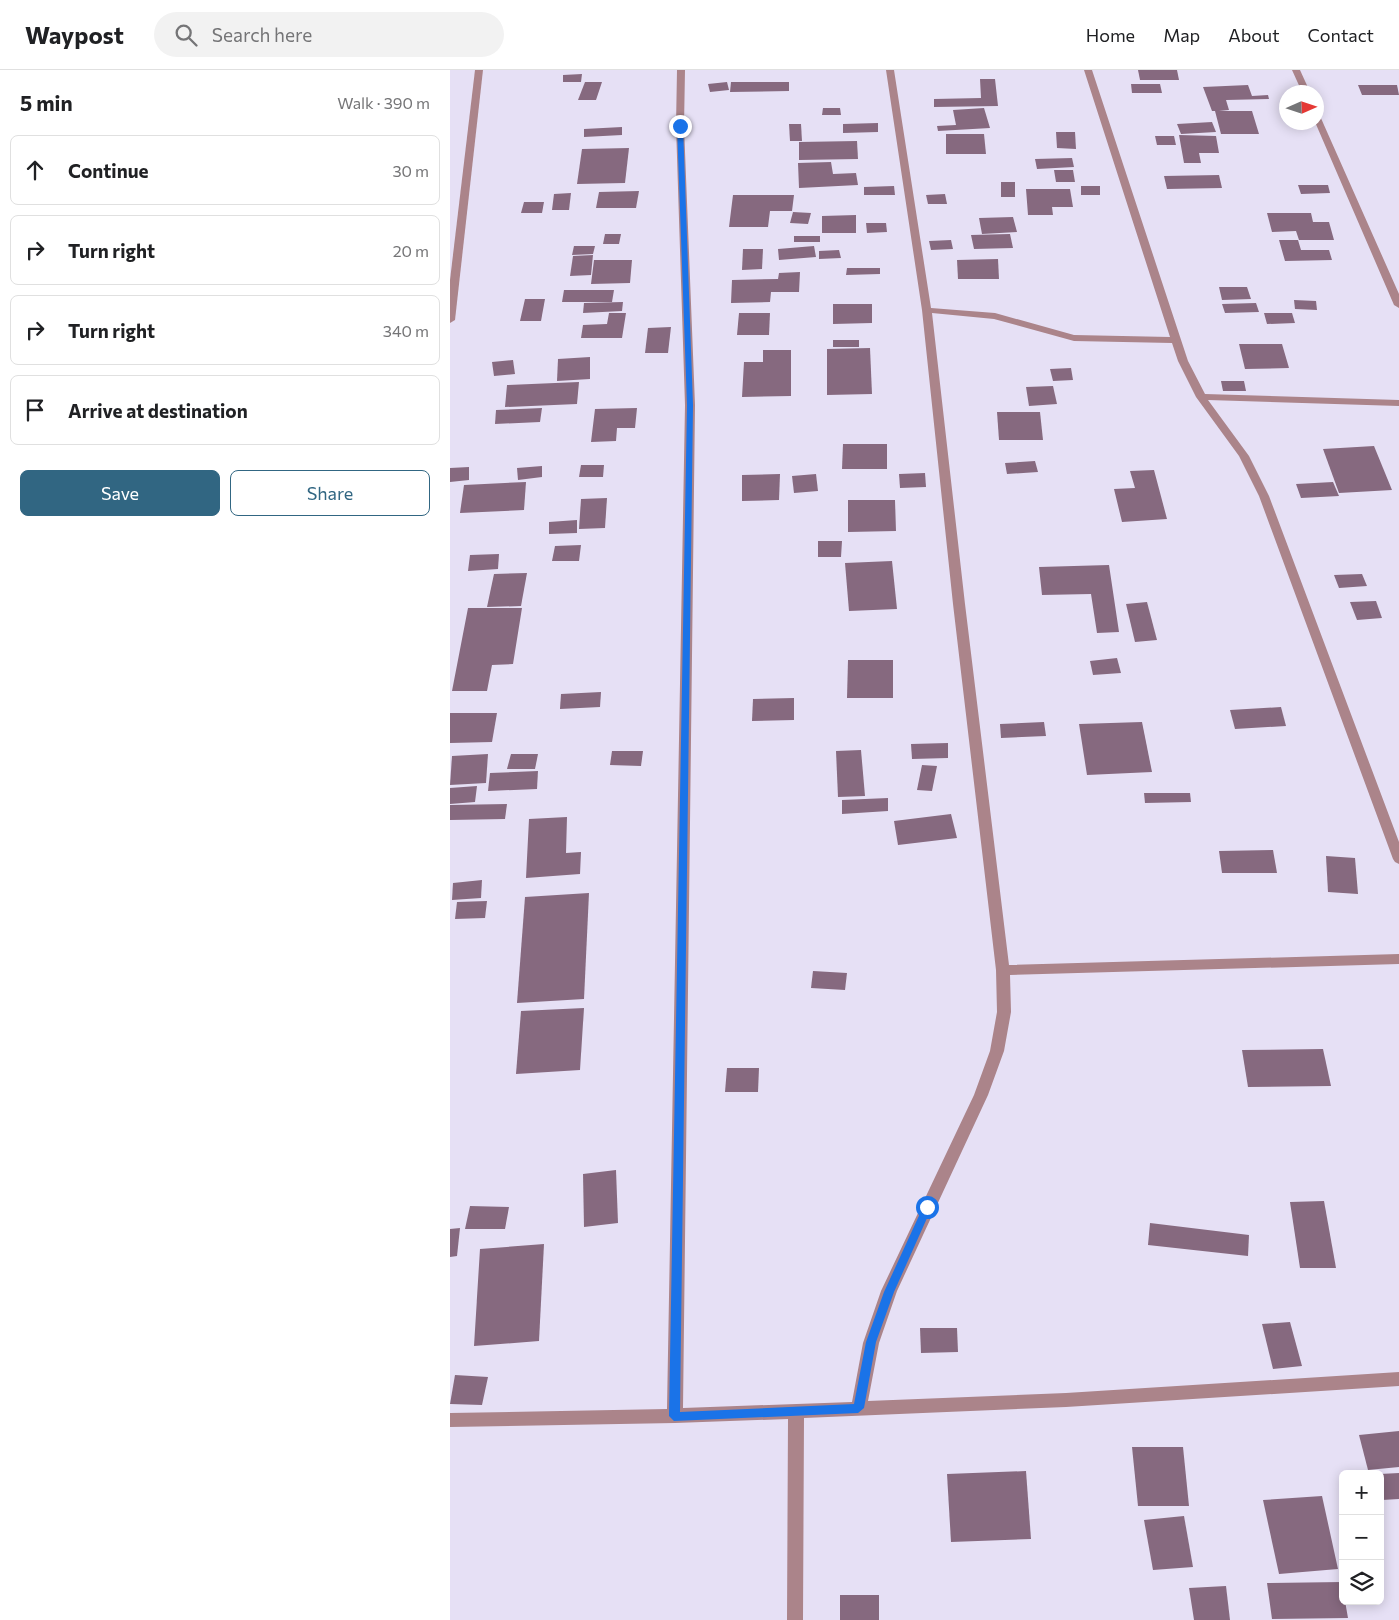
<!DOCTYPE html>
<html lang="en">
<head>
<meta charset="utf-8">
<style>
  :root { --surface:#fff; --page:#f2f2f2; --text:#202124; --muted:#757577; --line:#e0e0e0; --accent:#316682 }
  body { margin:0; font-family:Commissioner,sans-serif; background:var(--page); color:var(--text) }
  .controls { position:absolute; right:15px; bottom:15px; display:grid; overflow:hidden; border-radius:8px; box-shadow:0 2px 12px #0003 }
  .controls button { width:45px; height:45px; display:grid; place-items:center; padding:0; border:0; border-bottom:1px solid var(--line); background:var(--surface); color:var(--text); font:25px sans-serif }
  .compass { position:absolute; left:829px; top:15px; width:45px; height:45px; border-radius:50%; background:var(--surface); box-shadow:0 2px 12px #0003; rotate:87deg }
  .stop { position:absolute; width:15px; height:15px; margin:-11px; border:4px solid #1a73e8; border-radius:50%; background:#fff }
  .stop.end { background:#1a73e8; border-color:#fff; box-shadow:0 1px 5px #0008 }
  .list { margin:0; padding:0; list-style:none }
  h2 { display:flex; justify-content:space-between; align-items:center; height:65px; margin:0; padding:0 20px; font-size:21px }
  h2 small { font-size:16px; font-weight:400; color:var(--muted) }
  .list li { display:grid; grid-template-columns:32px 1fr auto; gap:15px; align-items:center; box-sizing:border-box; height:70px; margin:0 10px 10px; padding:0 10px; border:1px solid var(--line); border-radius:8px }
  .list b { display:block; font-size:19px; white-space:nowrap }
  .list em { font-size:16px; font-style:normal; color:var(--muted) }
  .actions { display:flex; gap:10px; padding:15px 20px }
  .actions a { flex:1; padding:11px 0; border:1px solid var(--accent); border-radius:8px; text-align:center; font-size:18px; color:var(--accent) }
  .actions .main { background:var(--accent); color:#fff }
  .icon { flex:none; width:28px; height:28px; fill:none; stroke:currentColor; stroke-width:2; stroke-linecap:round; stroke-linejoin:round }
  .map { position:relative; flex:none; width:949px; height:1550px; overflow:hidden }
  header { display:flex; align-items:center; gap:30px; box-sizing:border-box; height:70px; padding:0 25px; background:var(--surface); border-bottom:1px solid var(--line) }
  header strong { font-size:24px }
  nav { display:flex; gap:28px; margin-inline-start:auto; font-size:18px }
  .search { width:350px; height:45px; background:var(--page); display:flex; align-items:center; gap:12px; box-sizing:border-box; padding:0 18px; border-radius:28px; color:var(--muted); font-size:19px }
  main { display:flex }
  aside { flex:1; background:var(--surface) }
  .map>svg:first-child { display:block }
  .building { fill:#86697f }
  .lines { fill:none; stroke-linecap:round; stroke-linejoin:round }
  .minor { fill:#ab848a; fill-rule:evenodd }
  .route { fill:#1a73e8 }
</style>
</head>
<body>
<header>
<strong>Waypost</strong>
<div class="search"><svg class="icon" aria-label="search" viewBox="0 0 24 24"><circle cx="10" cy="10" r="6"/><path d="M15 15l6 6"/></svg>Search here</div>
<nav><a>Home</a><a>Map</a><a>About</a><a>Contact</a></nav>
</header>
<main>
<aside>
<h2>5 min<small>Walk · 390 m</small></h2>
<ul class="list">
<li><svg class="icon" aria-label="ahead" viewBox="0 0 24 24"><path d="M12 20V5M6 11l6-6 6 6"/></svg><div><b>Continue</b></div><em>30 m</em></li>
<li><svg class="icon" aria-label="right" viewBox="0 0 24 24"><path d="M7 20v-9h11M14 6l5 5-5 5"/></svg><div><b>Turn right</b></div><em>20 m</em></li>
<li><svg class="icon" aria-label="right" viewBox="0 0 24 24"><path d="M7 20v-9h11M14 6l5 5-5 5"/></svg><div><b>Turn right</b></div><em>340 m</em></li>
<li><svg class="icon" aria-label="arrive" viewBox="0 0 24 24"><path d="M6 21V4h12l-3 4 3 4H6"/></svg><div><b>Arrive at destination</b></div></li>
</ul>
<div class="actions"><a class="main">Save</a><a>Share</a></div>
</aside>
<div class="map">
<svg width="949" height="1550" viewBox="0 0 949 1550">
  <rect width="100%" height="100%" fill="#e6e0f5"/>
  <g class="building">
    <path d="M688,0H727L729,10H690Z"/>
    <path d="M132,4L131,12H113V5Z"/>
    <path d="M530,9H545L548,36L484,37V29L531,28Z"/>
    <path d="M135,12H152L146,30H128Z"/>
    <path d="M277,12L279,20L260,22L258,14Z"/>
    <path d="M281,12H339V21L280,22Z"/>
    <path d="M681,14H710L712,23H682Z"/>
    <path d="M798,15L802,26L818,25L819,29L776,30L779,40L769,41H802L809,64H771L765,41H762L753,17Z"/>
    <path d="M908,15H947L949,25H912Z"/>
    <path d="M373,38H390L391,45H372Z"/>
    <path d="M534,38L540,58L488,61L487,56L506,55L503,40Z"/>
    <path d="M762,52L766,62L731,64L727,54Z"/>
    <path d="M428,53V62L393,63V54Z"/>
    <path d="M339,54H351L352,71H340Z"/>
    <path d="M172,57V65L134,67V59Z"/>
    <path d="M606,62H625L626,79L607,78Z"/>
    <path d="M496,64H534L536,84H496Z"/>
    <path d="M729,65L766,66L769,83H749L751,93H734Z"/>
    <path d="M705,66H724L726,75H707Z"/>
    <path d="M407,71L408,89L349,90V72Z"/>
    <path d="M179,78L175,113L127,114L132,79Z"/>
    <path d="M622,88L624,97L587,99L585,89Z"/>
    <path d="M381,92L383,104L406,103L408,115L349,118L348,93Z"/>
    <path d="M604,100H623L625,112H606Z"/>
    <path d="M769,105L772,118L717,119L714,106Z"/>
    <rect x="551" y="112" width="14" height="15"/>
    <path d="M848,115H878L880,123L851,124Z"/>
    <path d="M444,116L445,125H414V117Z"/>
    <rect x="631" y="116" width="19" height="9"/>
    <path d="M576,119H620L623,137H602L603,145H578Z"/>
    <path d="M189,121L186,138H146L149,122Z"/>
    <path d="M121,123L119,140H102L104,124Z"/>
    <path d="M495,124L497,134H478L476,125Z"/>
    <path d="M283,125H344L342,141H320L318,157H279Z"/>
    <path d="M74,132H94L92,143H71Z"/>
    <path d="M343,142L361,143L358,154L340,153Z"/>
    <path d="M817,143H861L863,152H879L884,170H849L846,161L822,162Z"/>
    <path d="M406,145V163H372V146Z"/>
    <path d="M563,147L567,162L532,164L529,148Z"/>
    <path d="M416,153H436L437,162L417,163Z"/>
    <path d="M155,164H171L169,174H153Z"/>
    <path d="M560,164L563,178L524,179L521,165Z"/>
    <rect x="344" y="166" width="26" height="6"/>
    <path d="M501,170L503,179L481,180L479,171Z"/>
    <path d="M829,170H848L851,180H879L882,190L835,191Z"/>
    <path d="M124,176H145L143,184L122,185Z"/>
    <path d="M364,176L366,187L329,190L328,179Z"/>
    <path d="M293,179H313L312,199L292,200Z"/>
    <path d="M389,180L391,188L369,189V181Z"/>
    <path d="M143,185L141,205L120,206L123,186Z"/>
    <path d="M548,189L549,209H508L507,190Z"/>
    <path d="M144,190H182L180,213L141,214Z"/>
    <path d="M397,198H430V204L396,205Z"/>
    <path d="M350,202L349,222H321L320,232L281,233L282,210L328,209L329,203Z"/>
    <path d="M769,217H797L801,229L772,230Z"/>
    <path d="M114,220H164L162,232H112Z"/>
    <path d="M75,229H95L91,251H70Z"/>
    <path d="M844,230L866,231L867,240L845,239Z"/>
    <path d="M173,232L172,241L133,243L134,233Z"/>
    <path d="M806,233L809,242L775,243L772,234Z"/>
    <path d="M383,234H422V253L383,254Z"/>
    <path d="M159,243H176L172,268H131L133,255L157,254Z"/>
    <path d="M289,243H320L319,265H287Z"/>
    <path d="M814,243H842L845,253L817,254Z"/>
    <path d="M221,257L218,283H195L198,258Z"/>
    <rect x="383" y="270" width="26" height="7"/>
    <path d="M789,274H832L839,298L795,299Z"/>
    <path d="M420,278L422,324L377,325V279Z"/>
    <path d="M313,280H341V326L292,327L294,292H313Z"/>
    <path d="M140,287V309L107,311L108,289Z"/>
    <path d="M63,290L65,304L44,306L42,292Z"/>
    <path d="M621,298L623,310L603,311L600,299Z"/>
    <path d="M771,311H794L796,321H773Z"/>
    <path d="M129,312L127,334L55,337L57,315Z"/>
    <path d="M603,316L607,334L579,336L576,317Z"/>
    <path d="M92,338L90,352L45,354L46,340Z"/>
    <path d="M187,338L185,358H167L166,371L141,372L145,339Z"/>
    <path d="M547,342H590L593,370H549Z"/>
    <path d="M393,374H437V399H392Z"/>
    <path d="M924,376L942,420L889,423L873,379Z"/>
    <path d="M585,391L588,402L557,404L555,393Z"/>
    <path d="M131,395H154L153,407H129Z"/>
    <path d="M92,396V407L68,410L67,398Z"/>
    <path d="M19,397V410L0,412V398Z"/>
    <path d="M704,400L717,449L672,452L664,419L685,418L680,401Z"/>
    <path d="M475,403L476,417L450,418L449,404Z"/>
    <path d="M330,404L329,430L292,431V405Z"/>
    <path d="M366,404L368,421L344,423L342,406Z"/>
    <path d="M76,412L74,440L10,443L14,415Z"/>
    <path d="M883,412L889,426L851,428L846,414Z"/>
    <path d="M157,428L155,458L129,459L131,429Z"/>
    <path d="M398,430H445L446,461L398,462Z"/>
    <path d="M127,450V463L99,464V452Z"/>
    <path d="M368,471H392L391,487H368Z"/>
    <path d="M131,475L129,491H102L105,476Z"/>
    <path d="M49,484L48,499L18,501L20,485Z"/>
    <path d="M442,491L447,539L399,541L395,493Z"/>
    <path d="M659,495L669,562L647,563L641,524L592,525L589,497Z"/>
    <path d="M77,503L71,536L37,537L44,504Z"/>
    <path d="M912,504L917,516L889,518L884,505Z"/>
    <path d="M926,531L932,548L907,550L900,532Z"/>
    <path d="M697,532L707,570L685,572L676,534Z"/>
    <path d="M18,538H72L63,594L42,595L37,621H2Z"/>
    <path d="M667,588L671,603L643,605L640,591Z"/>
    <path d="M398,590H443V628H397Z"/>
    <path d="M151,622L150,637L110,639L111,624Z"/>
    <path d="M344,628V650L302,651L303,629Z"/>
    <path d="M831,637L836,656L785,659L780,640Z"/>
    <path d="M0,643H47L42,672L0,673Z"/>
    <path d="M594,652L596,666L551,668L550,654Z"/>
    <path d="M692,652L702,702L637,705L629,654Z"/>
    <path d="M498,673V688L462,689L461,674Z"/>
    <path d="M411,680L415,726L388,727L386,681Z"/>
    <path d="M162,681H193L191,696L160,695Z"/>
    <path d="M38,684L36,713L0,715L2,686Z"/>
    <path d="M61,684H88L85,699H57Z"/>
    <path d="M472,695L487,696L482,721L467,720Z"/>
    <path d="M88,701L87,719L38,721L40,703Z"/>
    <path d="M27,716L25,732L0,734V718Z"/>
    <path d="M694,723H740L741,732L695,733Z"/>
    <path d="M438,728V741L392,744V730Z"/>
    <path d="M57,734L55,749L0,750V735Z"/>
    <path d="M501,744L507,768L448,775L444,751Z"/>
    <path d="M117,747L116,783L131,782L130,804L76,808L79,749Z"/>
    <path d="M823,780L827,803H772L769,781Z"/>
    <path d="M876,786L905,788L908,824L878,822Z"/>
    <path d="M32,810L31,828L2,830L3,813Z"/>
    <path d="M139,823L134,929L67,933L75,827Z"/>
    <path d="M37,831L35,848L5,849L7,832Z"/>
    <path d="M363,901L397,903L395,920L361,918Z"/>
    <path d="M134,938L130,1000L66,1004L71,941Z"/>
    <path d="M873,979L881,1016L798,1017L792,980Z"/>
    <path d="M277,998H309L308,1022H275Z"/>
    <path d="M166,1100L168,1153L134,1157L133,1104Z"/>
    <path d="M874,1131L886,1198H850L840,1132Z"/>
    <path d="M20,1136L59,1137L55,1159H15Z"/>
    <path d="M700,1153L799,1165L798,1186L698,1175Z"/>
    <path d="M10,1158L7,1186L0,1187V1159Z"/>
    <path d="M94,1174L89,1271L24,1276L30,1179Z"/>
    <path d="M840,1252L852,1296L823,1299L812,1254Z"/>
    <path d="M470,1258H507L508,1282L471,1283Z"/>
    <path d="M5,1305L38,1307L32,1335L0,1334Z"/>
    <path d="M949,1361V1397L918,1400L909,1365Z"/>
    <path d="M682,1377H733L739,1436H688Z"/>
    <path d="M576,1401L581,1469L501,1472L497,1404Z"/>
    <path d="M949,1403V1429L932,1430L930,1404Z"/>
    <path d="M872,1426L888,1499L829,1504L813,1430Z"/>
    <path d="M734,1446L743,1497L703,1500L694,1450Z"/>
    <path d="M892,1512L893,1531H895L898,1548L822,1549L817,1513Z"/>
    <path d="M776,1516L780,1550H744L739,1518Z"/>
    <rect x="390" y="1525" width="39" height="25"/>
  </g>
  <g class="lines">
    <g class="minor">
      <path d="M25,0H33L5,250L0,253V210Z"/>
      <path d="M227,0H235L234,56L245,335L233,1338L402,1332L413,1273L431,1221L524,1025L540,981L547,942L546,900L503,534L472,240L436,0H444L481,238L545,243L624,265L720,267L634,0H642L738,291L755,324L949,330V336L758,330L799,386L819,426L949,772V794L945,792L943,789L809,426L789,386L746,327L728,291L722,273L624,271L544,249L482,243L515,534L559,895L949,884V894L560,905L561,942L554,981L538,1025L447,1221L429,1273L418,1331L616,1323L949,1302V1316L616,1337L354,1348L353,1550H337L338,1349L225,1353L0,1357V1343L217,1339L235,335L226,56Z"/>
      <path d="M842,0H850L860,22H852Z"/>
      <path d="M866,44L870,46L949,224V238L944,235L865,52H866Z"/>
    </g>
  </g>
  <path class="route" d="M230,54L233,56L243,335L230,1342L404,1334L416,1272L434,1222L473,1137L477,1133L482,1137L444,1222L426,1272L414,1338L408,1343L224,1351L219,1346L237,335L227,56Z"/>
</svg>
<div class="controls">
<button>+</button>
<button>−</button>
<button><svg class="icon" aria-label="layers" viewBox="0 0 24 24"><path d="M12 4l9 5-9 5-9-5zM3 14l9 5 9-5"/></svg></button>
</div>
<svg class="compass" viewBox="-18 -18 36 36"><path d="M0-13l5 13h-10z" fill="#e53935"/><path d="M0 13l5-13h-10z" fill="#757577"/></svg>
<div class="stop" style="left:477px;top:1137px"></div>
<div class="stop end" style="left:230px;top:56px"></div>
</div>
</main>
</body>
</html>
